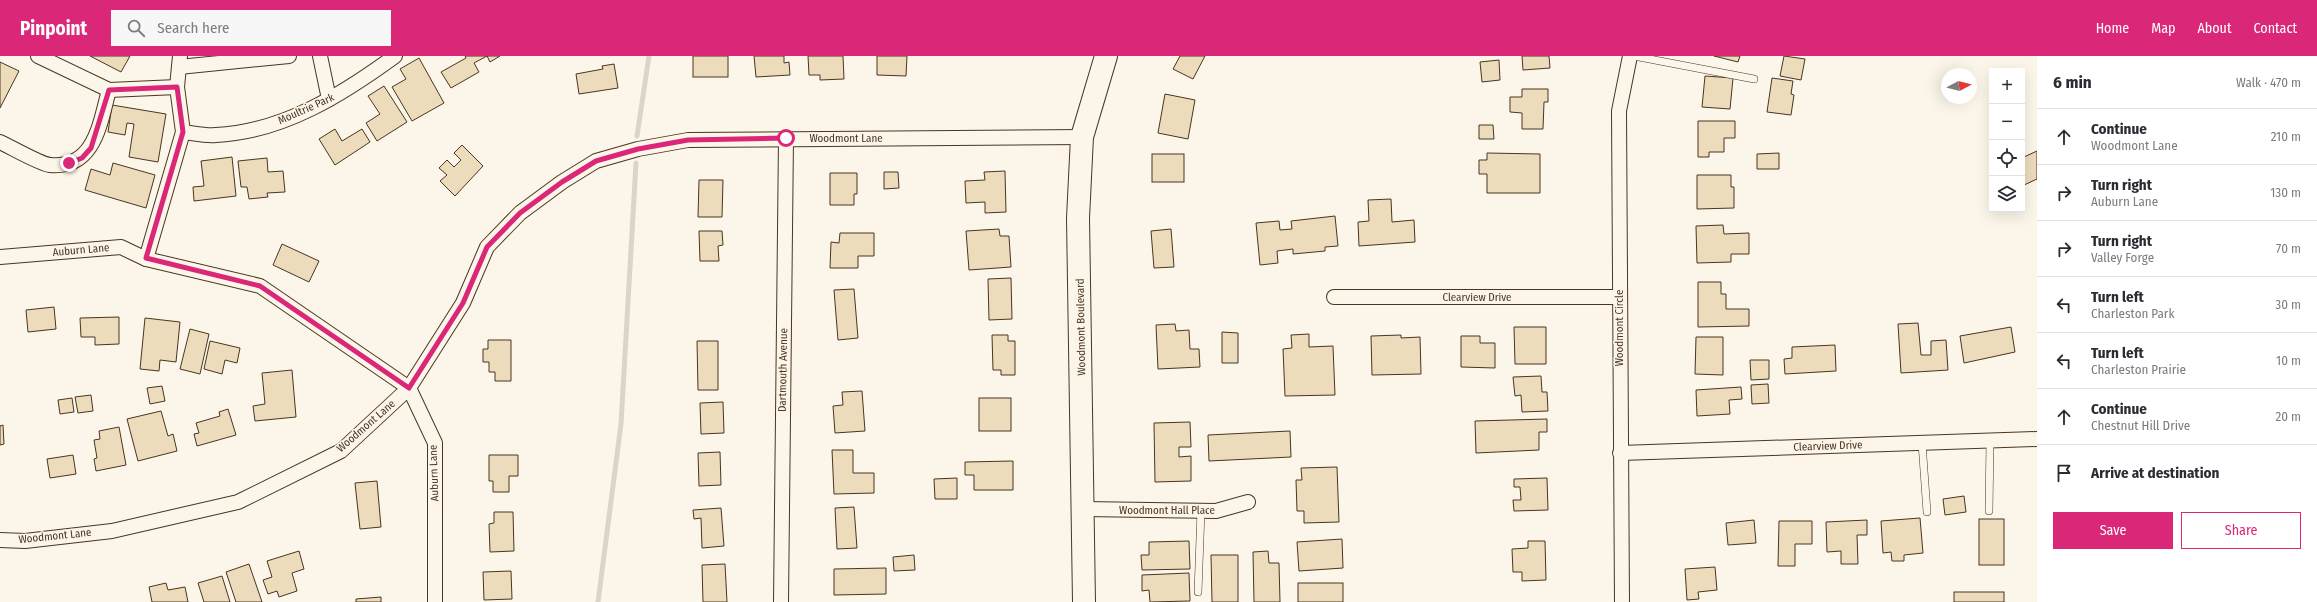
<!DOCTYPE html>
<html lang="en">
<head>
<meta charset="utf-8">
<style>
  :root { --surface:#fff; --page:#f7f7f7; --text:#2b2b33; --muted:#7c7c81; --line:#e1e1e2; --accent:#db2777 }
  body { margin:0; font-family:"Fira Sans Condensed",sans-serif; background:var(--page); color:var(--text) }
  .controls { position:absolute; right:12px; top:12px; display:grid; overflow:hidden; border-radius:0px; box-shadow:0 4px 16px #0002 }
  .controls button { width:36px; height:36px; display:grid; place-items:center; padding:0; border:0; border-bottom:1px solid var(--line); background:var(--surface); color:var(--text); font:20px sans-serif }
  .compass { position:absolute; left:1941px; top:12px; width:36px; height:36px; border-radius:50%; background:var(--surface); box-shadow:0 4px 16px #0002; rotate:83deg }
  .stop { position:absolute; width:12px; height:12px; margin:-9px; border:3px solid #db2777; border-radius:50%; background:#fff }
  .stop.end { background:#db2777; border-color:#fff; box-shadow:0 1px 4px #0008 }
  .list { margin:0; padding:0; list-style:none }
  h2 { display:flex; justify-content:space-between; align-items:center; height:52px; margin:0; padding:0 16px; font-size:17px }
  h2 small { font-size:13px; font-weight:400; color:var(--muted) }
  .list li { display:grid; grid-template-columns:26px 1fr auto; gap:12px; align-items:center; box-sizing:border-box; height:56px; padding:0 16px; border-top:1px solid var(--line) }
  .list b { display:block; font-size:15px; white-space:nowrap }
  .list p { margin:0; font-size:13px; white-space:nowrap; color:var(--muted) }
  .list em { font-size:13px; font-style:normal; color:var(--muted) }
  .actions { display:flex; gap:8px; padding:12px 16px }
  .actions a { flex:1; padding:9px 0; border:1px solid var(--accent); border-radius:0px; text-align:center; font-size:14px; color:var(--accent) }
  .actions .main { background:var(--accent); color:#fff }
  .icon { flex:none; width:22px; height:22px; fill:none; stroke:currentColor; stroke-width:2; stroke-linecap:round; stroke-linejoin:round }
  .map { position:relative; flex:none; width:2037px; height:546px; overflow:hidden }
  header { display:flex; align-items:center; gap:24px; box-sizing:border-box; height:56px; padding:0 20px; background:var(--accent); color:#fff }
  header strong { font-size:19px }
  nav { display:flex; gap:22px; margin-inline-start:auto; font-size:14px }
  .search { width:280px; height:36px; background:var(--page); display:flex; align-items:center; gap:10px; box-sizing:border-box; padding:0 14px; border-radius:0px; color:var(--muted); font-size:15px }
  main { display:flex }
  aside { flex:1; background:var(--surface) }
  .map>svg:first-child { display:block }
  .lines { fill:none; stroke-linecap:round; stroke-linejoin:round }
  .stream { stroke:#dcd4c6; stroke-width:5 }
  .building { fill:#ecdcbc; stroke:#4a3520 }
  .lane-casing { stroke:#4a3520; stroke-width:8 }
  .street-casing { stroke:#4a3520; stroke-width:16 }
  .primary-casing { stroke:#4a3520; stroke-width:24 }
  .lane { stroke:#fbf6e9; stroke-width:7 }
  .street { stroke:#fbf6e9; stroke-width:14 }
  .primary { stroke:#fbf6e9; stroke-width:22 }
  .route { stroke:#db2777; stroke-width:5 }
  .labels { text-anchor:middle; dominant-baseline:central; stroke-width:3; stroke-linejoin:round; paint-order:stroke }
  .street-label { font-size:11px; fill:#4a3520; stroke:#fbf6e9 }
</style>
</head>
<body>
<header>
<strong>Pinpoint</strong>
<div class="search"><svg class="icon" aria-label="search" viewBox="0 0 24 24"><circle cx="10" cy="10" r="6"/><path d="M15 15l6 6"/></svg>Search here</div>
<nav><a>Home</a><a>Map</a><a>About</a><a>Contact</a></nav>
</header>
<main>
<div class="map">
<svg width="2037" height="546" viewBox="0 0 2037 546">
  <rect width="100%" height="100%" fill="#fbf6e9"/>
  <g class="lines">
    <g class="stream">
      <path d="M637,80L649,0"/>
      <path d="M598,546L621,368L636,107"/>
    </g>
  </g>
  <g class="building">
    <path d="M90,0H130L121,16Z"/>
    <path d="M465,0H500L490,6L487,0L474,7L479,16L451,32L441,16L466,2Z"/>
    <rect x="693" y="0" width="35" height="21"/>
    <path d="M754,0H784V7L789,6L790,19L756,21Z"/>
    <path d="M808,0H843L844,23L820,24V19H809Z"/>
    <path d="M877,0H907L906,20L877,19Z"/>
    <path d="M1180,0H1205L1193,23L1173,13Z"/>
    <path d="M1522,0H1549L1550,12L1523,14Z"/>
    <path d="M1714,0H1740L1738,6Z"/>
    <path d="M1784,0L1805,3L1801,24L1780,20Z"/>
    <path d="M419,2L444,47L412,65L392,31L406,23L400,13Z"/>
    <path d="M1499,4L1500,24L1482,26L1480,6Z"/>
    <path d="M0,6L19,15L0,52Z"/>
    <path d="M614,8L618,32L579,38L576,18L603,13L602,10Z"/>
    <path d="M1705,20L1733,22L1730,53L1702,51Z"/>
    <path d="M1772,22L1793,25L1791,38L1794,39L1791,59L1767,56Z"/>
    <path d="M384,30L407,66L377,85L366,67L380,58L368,40Z"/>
    <path d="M1522,33H1548V46H1544L1543,73H1522V57L1510,56V41H1522Z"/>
    <path d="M1165,38L1195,44L1188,83L1158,77Z"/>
    <path d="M112,49L166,58L158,106L129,101L134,68L127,67L125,79L108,76Z"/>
    <path d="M1698,65H1735V82H1724V96H1709V101H1698Z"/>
    <path d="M1479,69H1493L1494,83H1479Z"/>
    <path d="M335,73L342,85L362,73L370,86L335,109L319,83Z"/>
    <path d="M462,89L483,110L455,140L440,125L447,119L439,112L447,104L454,111L461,104L454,97Z"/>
    <path d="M2037,95V123L2022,130V98L2024,101Z"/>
    <path d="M1487,97L1540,98V137H1487V118H1479V104H1487Z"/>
    <path d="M1779,97V113H1757V98Z"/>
    <rect x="1152" y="98" width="32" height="28"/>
    <path d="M232,101L236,140L194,145L193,131L204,130L201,105Z"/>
    <path d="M267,102L268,116L283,115L285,136L267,137L268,141L249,143L247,131H241L238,105Z"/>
    <path d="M113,107L155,119L146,152L85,134L91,113L110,119Z"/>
    <path d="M1005,115L1006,156L985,157V146L966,147L965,125L985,124L984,116Z"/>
    <path d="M884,116H898L899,132L884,133Z"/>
    <path d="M830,117H857V138H854V149H830Z"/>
    <path d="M1697,119H1731V131H1734V152L1697,153Z"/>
    <path d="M699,124H723L722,161H698Z"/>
    <path d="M1391,143L1392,166L1414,164L1415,186L1359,190L1358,166L1369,165L1368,144Z"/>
    <path d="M1335,160L1338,190L1325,191V195L1293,198V193L1277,195L1278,207L1260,209L1256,167L1279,165L1280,174L1292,173L1291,165Z"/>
    <path d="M1723,169L1724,178L1749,177V198H1731V206L1697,207L1696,170Z"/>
    <path d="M999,173L1000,180H1009L1011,211L969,214L966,175Z"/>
    <path d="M1171,173L1174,211L1154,212L1151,175Z"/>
    <path d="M699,175H722L723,189L718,190L719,205H700Z"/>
    <path d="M840,177H874V200H858V212H830L831,186L839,187Z"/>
    <path d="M282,188L319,205L309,226L273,209Z"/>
    <path d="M1011,222L1012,263L989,264L988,223Z"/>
    <path d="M1698,226H1721V238H1726V253H1749V270L1698,271Z"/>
    <path d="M854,233L858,282L838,284L834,234Z"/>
    <path d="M54,251L56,273L28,276L26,254Z"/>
    <path d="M119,261V288L95,289V281H81L80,262Z"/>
    <path d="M145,262L180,266L176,306L160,304L159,315L140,313Z"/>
    <path d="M1918,267L1921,299H1931V285L1946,284L1948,314L1901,317L1898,268Z"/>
    <path d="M1175,268L1176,275L1189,274L1190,293H1199L1200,311L1158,313L1156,269Z"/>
    <path d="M1514,271H1546V308H1515Z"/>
    <path d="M2011,271L2015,296L1964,307L1960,280Z"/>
    <path d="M190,273L209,278L200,318L180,313Z"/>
    <path d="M1222,276L1238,277V307H1222Z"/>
    <path d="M1309,278V291L1333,290L1335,339L1285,340L1283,293L1292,292L1291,279Z"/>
    <path d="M992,279H1008V285H1015V319H1001V314H993Z"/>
    <path d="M1401,279V282L1420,281L1421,318L1372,319L1371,280Z"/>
    <path d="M1461,280H1480V287H1495V312L1461,311Z"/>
    <path d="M1696,281H1723V319L1695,318Z"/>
    <path d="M488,284H511V325H495V316H489V306H483V293H488Z"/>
    <path d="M210,285L240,292L237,307L225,304L222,318L204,313Z"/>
    <path d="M697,285H718V334H698Z"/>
    <path d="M1835,289L1836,315L1785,318L1784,303L1792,302V291Z"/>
    <path d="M1750,304H1769V323L1751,324Z"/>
    <path d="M292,314L296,361L255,365L253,350L265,348L262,317Z"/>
    <path d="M1541,320L1542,336H1547L1548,355L1522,356L1521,339L1515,340L1513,321Z"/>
    <path d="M1768,328L1769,347L1752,348L1751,329Z"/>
    <path d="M162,330L165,345L150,348L147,332Z"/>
    <path d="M1741,331L1742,343L1729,344L1730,358L1697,360L1696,334Z"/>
    <path d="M862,335L865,375L835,377L833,350L843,349L842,336Z"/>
    <path d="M91,339L93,355L78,357L75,341Z"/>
    <path d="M72,342L74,356L60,358L58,344Z"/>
    <rect x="979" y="342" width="32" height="33"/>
    <path d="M723,346L724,377L701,378L700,347Z"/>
    <path d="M228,353L236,379L197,390L194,378L199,377L196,367L220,360L219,356Z"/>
    <path d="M161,355L168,380L173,378L177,395L138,405L127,363Z"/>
    <path d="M1547,363V376H1539V394L1476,397L1475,365Z"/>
    <path d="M1190,366L1191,391H1179V401L1191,400V425L1155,426L1154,367Z"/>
    <path d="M3,369L4,388L0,389V370Z"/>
    <path d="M119,371L126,409L96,415L94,403L97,402L94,384L100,383L99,375Z"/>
    <path d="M1290,375L1291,401L1209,405L1208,379Z"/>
    <path d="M832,394H853V417H874V437L834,438Z"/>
    <path d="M720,396L721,429L699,430L698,397Z"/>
    <path d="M73,399L76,418L50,422L47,403Z"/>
    <path d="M489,399H518V420H509V436H493V425H489Z"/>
    <path d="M1013,405V434H974V419H965V406Z"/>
    <path d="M1337,411L1339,466L1304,467V455H1297L1296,424H1302L1301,412Z"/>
    <path d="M957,422V443H935L934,423Z"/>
    <path d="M1547,422L1548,454L1514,455L1513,444H1521L1520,431H1514V423Z"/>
    <path d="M377,425L381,471L360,473L355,427Z"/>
    <path d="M1964,440L1966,456L1945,459L1943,443Z"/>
    <path d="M854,451L857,492L837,493L835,452Z"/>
    <path d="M721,452L724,490L702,492L701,462L694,463L693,454Z"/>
    <path d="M494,456H513L514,495L490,496L489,468L494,467Z"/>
    <path d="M1920,462L1923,497L1904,499V505H1892L1891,496L1883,497L1881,465Z"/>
    <rect x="1979" y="463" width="25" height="46"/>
    <path d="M1754,464L1756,487L1728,489L1726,467Z"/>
    <path d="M1867,464V479H1857L1858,508H1841V495L1827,496L1826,466Z"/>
    <path d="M1779,465H1812V488H1795V510H1778Z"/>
    <path d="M1342,483L1343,512L1299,515L1297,486Z"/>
    <path d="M1189,485L1190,513L1142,514L1141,499H1149V486Z"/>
    <path d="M1528,485H1545L1546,524L1522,525V516H1513L1512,493L1528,492Z"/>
    <path d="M299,495L304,513L292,517L297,535L279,541L277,535L268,538L263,524L272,521L267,505Z"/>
    <path d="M1268,495L1269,507H1279L1280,546H1254L1253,496Z"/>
    <path d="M914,499L915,514L894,515L893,501Z"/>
    <path d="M1211,499H1238V546H1212Z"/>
    <path d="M249,508L262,546H236L226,516Z"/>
    <path d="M725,508L727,546H703L702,509Z"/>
    <path d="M1715,511L1717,534L1698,536L1699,543L1687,544L1685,513Z"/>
    <path d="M886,512V538L834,539V513Z"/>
    <path d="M511,515L512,543L484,544L483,516Z"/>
    <path d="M1189,517L1190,545L1150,546L1149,534L1142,535V519Z"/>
    <path d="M222,520L230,546H204L198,527Z"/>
    <path d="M166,527L168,534L185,531L188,546H152L149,531Z"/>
    <rect x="1298" y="527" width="45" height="19"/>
    <rect x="1954" y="536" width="50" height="10"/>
    <path d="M381,541V546H356V543Z"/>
  </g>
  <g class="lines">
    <g class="lane-casing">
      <g id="lane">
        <path d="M1634,0L1754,23"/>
        <path d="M1922,387L1927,456"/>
        <path d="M1989,455L1990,385"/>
        <path d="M1198,536L1201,455"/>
      </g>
    </g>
    <g class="street-casing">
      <g id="street">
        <path d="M38,0L109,34L177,31"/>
        <path d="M320,0L329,43"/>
        <path d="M179,11L289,0"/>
        <path d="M183,76C193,77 205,80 216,79C283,76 343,38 395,0"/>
        <path d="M0,86C11,91 40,108 50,109C95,113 100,67 109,34"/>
        <path d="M0,201L121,191L146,203L260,230L409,332L435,387V546"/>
        <path d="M146,203L183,76L177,31L180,0"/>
        <path d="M1334,241H1619"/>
        <path d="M1620,397L2037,383"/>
        <path d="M1084,453L1216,455L1248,446"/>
        <path d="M0,484L25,485L112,475L238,446L341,395L409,332L463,247L487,191L520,157L562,126L596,105L638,93L688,84L1082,81"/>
        <path d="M781,546L786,82"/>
        <path d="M1622,546L1619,55L1630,0"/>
      </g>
    </g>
    <g class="primary-casing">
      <path id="primary" d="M1084,546L1078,162L1082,81L1106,0"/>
    </g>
    <use href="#lane" class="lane"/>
    <use href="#street" class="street"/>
    <use href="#primary" class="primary"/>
  </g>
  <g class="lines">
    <path class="route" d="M69,107L82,102L91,92L109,34L177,31L183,76L146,202L260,230L409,332L463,247L487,191L520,157L562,126L596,105L638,93L688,84L786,82"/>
  </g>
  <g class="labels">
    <g class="street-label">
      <text transform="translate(306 53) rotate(-24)">Moultrie Park</text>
      <text x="846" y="82">Woodmont Lane</text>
      <text transform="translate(81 194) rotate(-5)">Auburn Lane</text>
      <text x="1477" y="241">Clearview Drive</text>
      <text transform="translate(1081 271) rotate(-91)">Woodmont Boulevard</text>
      <text transform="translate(1619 272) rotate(-90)">Woodmont Circle</text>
      <text transform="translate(783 314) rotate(-89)">Dartmouth Avenue</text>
      <text transform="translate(366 370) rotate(-41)">Woodmont Lane</text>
      <text transform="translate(1828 390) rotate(-2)">Clearview Drive</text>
      <text transform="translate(434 417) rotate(-92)">Auburn Lane</text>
      <text x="1167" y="454">Woodmont Hall Place</text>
      <text transform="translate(55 480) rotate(-6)">Woodmont Lane</text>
    </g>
  </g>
</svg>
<div class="controls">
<button>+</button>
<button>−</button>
<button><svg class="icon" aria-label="locate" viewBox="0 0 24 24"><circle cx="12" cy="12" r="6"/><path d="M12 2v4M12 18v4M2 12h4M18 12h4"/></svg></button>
<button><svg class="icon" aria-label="layers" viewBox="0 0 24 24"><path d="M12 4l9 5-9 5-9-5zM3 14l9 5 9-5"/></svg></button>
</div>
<svg class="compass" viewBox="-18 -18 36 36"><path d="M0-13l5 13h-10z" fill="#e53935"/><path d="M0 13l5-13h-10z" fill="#7c7c81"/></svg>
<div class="stop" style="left:786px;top:82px"></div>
<div class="stop end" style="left:69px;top:107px"></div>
</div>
<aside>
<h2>6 min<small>Walk · 470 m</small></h2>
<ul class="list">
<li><svg class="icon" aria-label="ahead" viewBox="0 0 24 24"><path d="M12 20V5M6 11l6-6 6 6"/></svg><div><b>Continue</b><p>Woodmont Lane</p></div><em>210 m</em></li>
<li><svg class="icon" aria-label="right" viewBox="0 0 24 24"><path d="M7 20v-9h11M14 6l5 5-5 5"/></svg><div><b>Turn right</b><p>Auburn Lane</p></div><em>130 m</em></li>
<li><svg class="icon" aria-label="right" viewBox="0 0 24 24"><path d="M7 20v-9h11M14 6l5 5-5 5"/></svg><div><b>Turn right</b><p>Valley Forge</p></div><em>70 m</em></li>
<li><svg class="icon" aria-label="left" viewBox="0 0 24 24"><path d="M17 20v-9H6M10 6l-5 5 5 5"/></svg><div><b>Turn left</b><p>Charleston Park</p></div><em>30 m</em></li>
<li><svg class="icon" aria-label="left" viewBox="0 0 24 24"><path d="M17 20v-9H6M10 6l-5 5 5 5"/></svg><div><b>Turn left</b><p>Charleston Prairie</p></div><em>10 m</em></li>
<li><svg class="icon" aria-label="ahead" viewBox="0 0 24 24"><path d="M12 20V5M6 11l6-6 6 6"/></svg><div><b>Continue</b><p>Chestnut Hill Drive</p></div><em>20 m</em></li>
<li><svg class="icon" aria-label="arrive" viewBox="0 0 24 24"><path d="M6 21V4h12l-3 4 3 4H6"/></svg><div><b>Arrive at destination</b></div></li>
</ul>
<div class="actions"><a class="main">Save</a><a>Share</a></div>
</aside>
</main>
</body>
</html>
